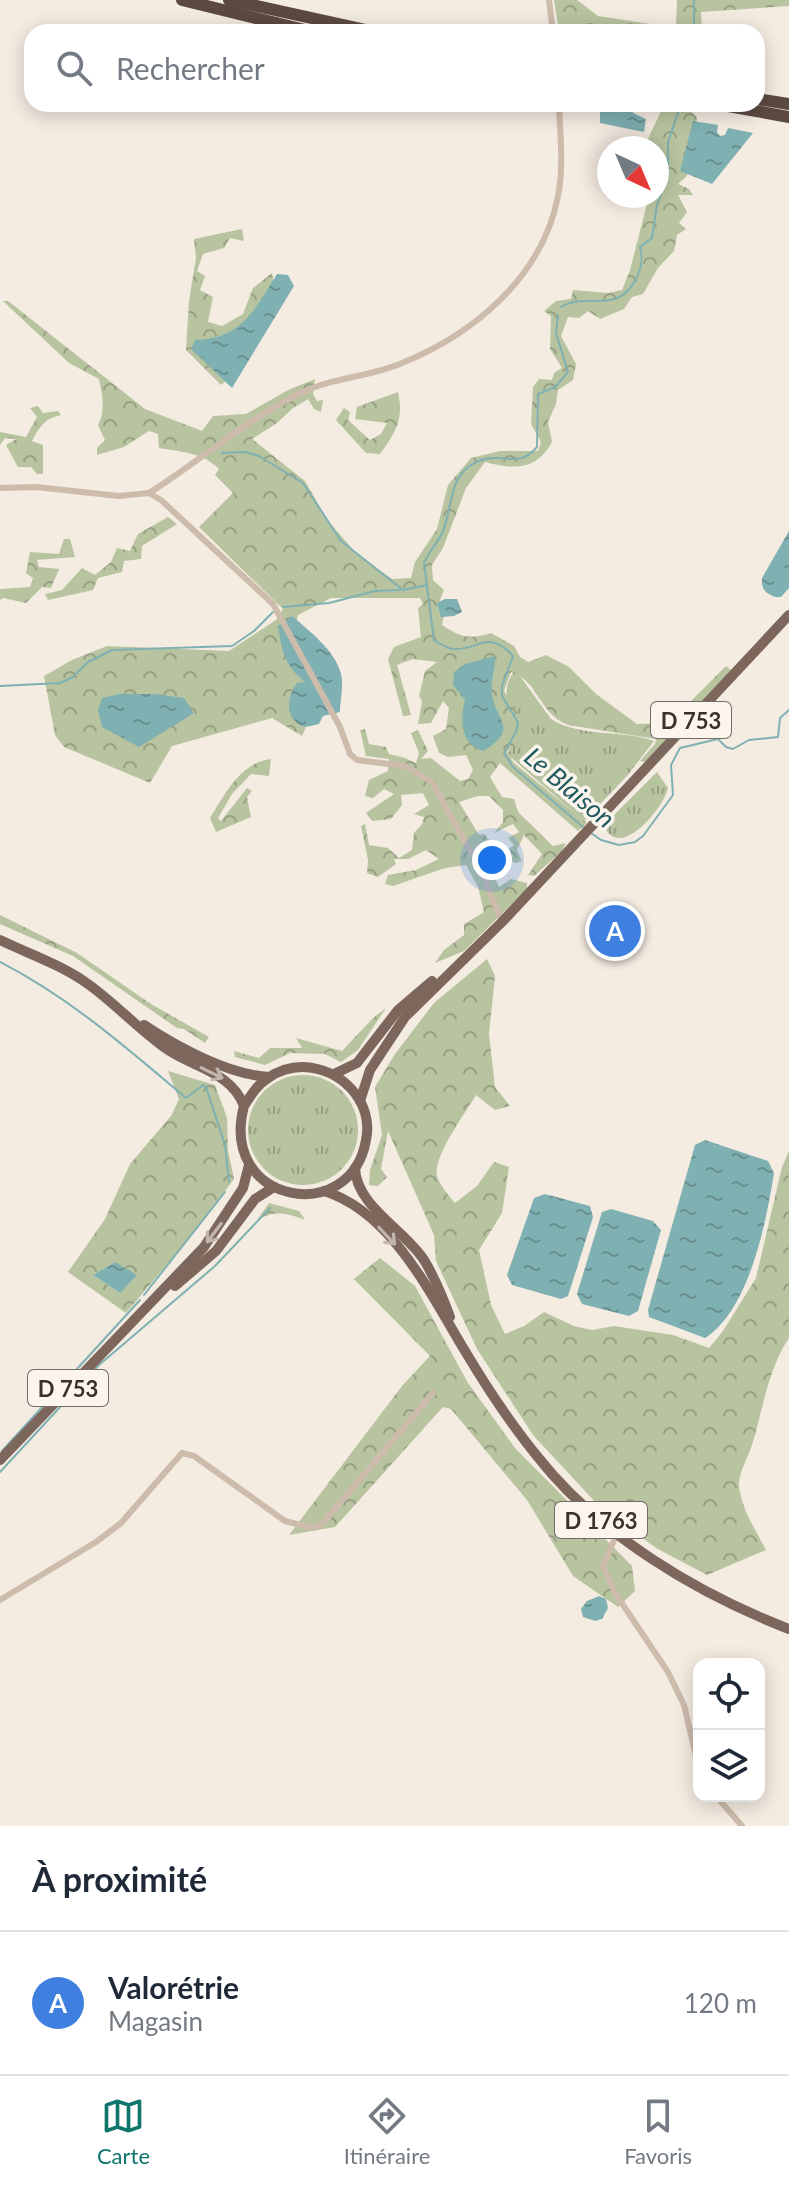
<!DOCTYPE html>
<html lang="fr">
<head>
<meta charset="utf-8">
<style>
  :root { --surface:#fff; --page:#f6f6f7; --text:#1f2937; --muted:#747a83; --line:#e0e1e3; --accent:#0f766e }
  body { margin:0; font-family:Lato,sans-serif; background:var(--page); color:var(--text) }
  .controls { position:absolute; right:24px; bottom:24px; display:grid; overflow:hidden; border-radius:16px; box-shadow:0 4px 20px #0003 }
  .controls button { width:72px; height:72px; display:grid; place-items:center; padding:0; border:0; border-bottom:2px solid var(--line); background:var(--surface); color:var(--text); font:40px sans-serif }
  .compass { position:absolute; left:597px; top:136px; width:72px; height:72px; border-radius:50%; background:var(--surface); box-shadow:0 4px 20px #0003; rotate:136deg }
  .you { position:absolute; left:492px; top:860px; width:28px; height:28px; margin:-20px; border:6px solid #fff; border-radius:50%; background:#1a73e8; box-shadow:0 0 0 12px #1a73e833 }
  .badge { display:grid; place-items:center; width:52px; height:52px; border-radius:50%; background:var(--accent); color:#fff; font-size:26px; font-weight:700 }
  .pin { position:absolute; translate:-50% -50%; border:4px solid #fff; box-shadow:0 2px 8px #0006 }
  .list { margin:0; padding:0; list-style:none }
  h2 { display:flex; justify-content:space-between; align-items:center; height:104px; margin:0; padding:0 32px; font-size:34px }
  h2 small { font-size:26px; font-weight:400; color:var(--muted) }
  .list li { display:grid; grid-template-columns:52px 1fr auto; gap:24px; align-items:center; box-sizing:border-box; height:144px; padding:0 32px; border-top:2px solid var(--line) }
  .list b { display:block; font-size:30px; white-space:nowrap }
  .list p { margin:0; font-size:26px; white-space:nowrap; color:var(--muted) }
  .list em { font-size:26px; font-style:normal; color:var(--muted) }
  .icon { flex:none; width:44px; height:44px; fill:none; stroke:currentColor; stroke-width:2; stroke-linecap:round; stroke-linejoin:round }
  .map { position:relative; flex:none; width:789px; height:1826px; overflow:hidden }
  .search { position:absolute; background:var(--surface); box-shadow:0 4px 20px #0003; left:24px; right:24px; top:24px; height:88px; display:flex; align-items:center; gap:20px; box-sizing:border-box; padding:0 28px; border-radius:24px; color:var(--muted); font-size:30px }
  .sheet { height:248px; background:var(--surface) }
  nav { display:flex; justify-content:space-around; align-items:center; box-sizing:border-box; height:112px; border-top:2px solid var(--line); background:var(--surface); font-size:22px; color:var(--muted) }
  nav a { display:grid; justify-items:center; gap:4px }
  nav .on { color:var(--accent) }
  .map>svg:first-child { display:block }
  .grass { fill:url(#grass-tufts) }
  .forest { fill:url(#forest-crowns); fill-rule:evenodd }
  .water { fill:url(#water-ripples) }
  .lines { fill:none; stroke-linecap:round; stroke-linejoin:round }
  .stream { stroke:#7fb0b2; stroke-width:2 }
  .street { stroke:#cdbbac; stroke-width:6 }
  .primary { stroke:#7d675c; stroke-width:10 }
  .highway { stroke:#5c4a42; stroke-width:12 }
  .oneway { stroke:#c2b5ac }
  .labels { text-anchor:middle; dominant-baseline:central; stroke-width:7; stroke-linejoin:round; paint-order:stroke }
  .shield { fill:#fbf5ee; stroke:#756b66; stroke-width:2 }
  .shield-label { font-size:22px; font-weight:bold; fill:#3b302b }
  .water-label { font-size:26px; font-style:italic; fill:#1f5a5e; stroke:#fbf5ee }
</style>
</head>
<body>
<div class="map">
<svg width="789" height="1826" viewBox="0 0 789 1826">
  <defs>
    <pattern id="grass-tufts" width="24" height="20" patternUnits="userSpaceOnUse" patternTransform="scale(2)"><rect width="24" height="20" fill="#b8c4a0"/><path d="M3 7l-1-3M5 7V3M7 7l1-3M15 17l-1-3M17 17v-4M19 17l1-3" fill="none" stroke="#97a083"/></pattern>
    <pattern id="forest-crowns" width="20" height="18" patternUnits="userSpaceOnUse" patternTransform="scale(2)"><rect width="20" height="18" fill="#b8c4a0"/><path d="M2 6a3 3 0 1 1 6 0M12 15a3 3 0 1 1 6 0" fill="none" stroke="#97a083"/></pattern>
    <pattern id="water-ripples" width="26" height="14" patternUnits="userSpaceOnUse" patternTransform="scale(2)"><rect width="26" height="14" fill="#7fb0b2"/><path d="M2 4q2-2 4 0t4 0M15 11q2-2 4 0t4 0" fill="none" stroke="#699091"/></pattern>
  </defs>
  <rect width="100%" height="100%" fill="#f4ebe1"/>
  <g class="grass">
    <path d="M514,672L520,676L551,719C581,738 622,729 654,741L627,776L584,821L507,754L517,740C512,718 498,692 514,672Z"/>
    <path d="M657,772L668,788C664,808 618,863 604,825Z"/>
    <circle cx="303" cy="1130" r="55"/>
  </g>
  <g class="forest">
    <path d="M554,0H577L598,16L676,28L677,0H789V6L701,12L702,32H629L612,28L600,32H559Z"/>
    <path d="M664,105L690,111L697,117C696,137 686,156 687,176L678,184L689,189L693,195H678L687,212L679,223L686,229L677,235L674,251L658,268L643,294L632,297L624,309L600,319L588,311L579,318L568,317L561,336L576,364L573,380L558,390L556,404L548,422L552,442C537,470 514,470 485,462L466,488L443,548L432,565L433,580L444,590L439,603L445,610L442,625C460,637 469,640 491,633L514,646L520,657L528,662L546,655L569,667L596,694L637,724L669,723L726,666L732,671L645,762L640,761L655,744L656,739L568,725C538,713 539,681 511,672L504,691L522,721L521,738L507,752L514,763L587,823L578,831L500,763L490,777L502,797L514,799L518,812L553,846L566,843L562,851L534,876L528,875L542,854L524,835L517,850L522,861L516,863L505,859L503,853L514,845L508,838L519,832L513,824L494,833L503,822V810L489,796H478L459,802L479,835L484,834L490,841L483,850L499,887L511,879L527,883V889L464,951L435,963L444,950L464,935V924L484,912L478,887L466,865L445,868L393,886L385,884L388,875L416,870L439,859L426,850L408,859H394L396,864L378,877L367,873L368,860L361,826L365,824L369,845L388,848L399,858L412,850L414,833L422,824L424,817L414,814L429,805L423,793L401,795L402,805L391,819L372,821L366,813L394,794L384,789L373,798L365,796L369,780L388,771L389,759L366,756L360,730L365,729L369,744L386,747L389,754L405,758L416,763L419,753L411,733L418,730L428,751L421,759L431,758L460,781L468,779L473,770L466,755L448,757L439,753L433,736L446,729L449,708L443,701L431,723L418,724L422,701L419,696L425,671L437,662L413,659L397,665L411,715L403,716L388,659L394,647L421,637L418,608L423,604L420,598H331L298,615L290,654L307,683L301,726L306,727L302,736L272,718L172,746L150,783L64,747L55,735L44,676L72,660L107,646L229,651L276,620L283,609L199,527L233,493L215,475L219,469C202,452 181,452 159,448L158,434L149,431L124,447L97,455V448L105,440L98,425C106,412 102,393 99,379L69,363L3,301H8L145,409L202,431L213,416L246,414L288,390L315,379L313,394L317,401L323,400L321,412L314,409L308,399L293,408L277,423L252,439L305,481L328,521L358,555L392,579L411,578L415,562L437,529L448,485L471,458L500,451H538L541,442L531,424L533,387L539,379L552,380L554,373L562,368L550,349L551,316L544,311L556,301L571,299L573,290L608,293L622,290L630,270L649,196H657V148H647L645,145Z"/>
    <path d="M242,229L244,241L230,238L224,248L203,254L197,271L205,276L200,290L213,297L208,322L222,326L243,314L253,288L272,273L275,290L229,378L221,385L186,350L189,301L196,258L194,239Z"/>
    <path d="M398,392C404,419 396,432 380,454L366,453L336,420L344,408L350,412L348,420L370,440L381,434L387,423L355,419L357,407Z"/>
    <path d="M38,406L43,413L58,411L61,415C45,418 39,427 32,441L43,445V474H37L31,467H18L6,445L16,439L5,438L0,445V432L26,437L37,417L30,408Z"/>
    <path d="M168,517L177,524L142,546L141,559L124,561L122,572L98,578L93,590L48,600L45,594L62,590L82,568L95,575L111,562L117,548L130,551L138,534Z"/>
    <path d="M64,539H70L75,557L37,560L39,567L59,569L51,588L42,587L26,603L3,598L0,600V589L30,587L33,578L26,573L30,552L59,554Z"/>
    <path d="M271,759L269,776L251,774L232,794L218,818L221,821L247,788L252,791L247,797L251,817L216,832L210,818C225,794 241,762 271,759Z"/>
    <path d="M0,915L77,953L151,1004L209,1037L205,1043L184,1029L177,1028L73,956L0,924Z"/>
    <path d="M487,959L495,976L489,1034L495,1087L510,1106L495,1110L476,1095C465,1114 433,1156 437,1176C439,1184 449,1196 455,1203L477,1186L494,1162L509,1167L502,1213L479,1250L491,1305L505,1334L524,1326L544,1312L574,1326L592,1330L614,1326L673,1335L709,1348L723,1331L756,1278L782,1167L789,1151V1338C768,1369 763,1409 752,1445C748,1458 738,1473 739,1486C742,1510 755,1529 766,1550L707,1575L656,1548L598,1505L533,1435L477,1349L436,1261L434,1235L388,1131L381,1169L387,1177L378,1186L369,1185L370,1170L382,1135L375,1087L395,1054L434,1003Z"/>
    <path d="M386,1008L358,1050L341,1062L325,1054L290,1053L265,1065L235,1057L234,1051L259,1058L270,1048H302L296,1038L342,1051L373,1018Z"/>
    <path d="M168,1071L215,1085L227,1118L228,1150L234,1179L196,1230L126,1313L68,1272L105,1219L130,1164L171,1116L179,1099ZM115,1262L120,1293L93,1275Z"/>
    <path d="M269,1203L299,1211L305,1220C286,1213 275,1210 257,1220Z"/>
    <path d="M380,1258L415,1286L468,1383L515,1448L632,1566L635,1591L618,1607L573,1576L527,1500L451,1409L443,1407L335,1527L289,1535L402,1386L430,1356L354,1279Z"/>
  </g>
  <g class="water">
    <path d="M600,106L634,109L633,113L646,119L644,132L600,123Z"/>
    <path d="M693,121L718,125L717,132L720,136L725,135L728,128L753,133L712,184L680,171Z"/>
    <path d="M277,274L288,275L294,286L232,388L191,349L195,340C242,339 255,309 277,274Z"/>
    <path d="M789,531V588L781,597H775C765,593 761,589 762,578Z"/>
    <path d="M445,599H457L462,612L454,616L441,617L437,603Z"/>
    <path d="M292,616C309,631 335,650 341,674C344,684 340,701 340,712L323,716L319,724C313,725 305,729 300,725C284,716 288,694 297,683L305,682C284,665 282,651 278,626Z"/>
    <path d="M495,656C496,670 490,680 492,694C495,720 521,729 483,751C460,744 460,720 465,700L453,685L454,672L465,664Z"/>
    <path d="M119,694H155L184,698L194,713L139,747L102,727L98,710L102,698Z"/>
    <path d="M705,1140L768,1161L774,1173C766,1222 750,1309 705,1338L649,1317L648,1310L695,1145Z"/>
    <path d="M545,1194L590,1206L593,1217L568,1296L561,1299L512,1285L507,1275L534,1198Z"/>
    <path d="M611,1209L653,1221L661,1230L638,1311L629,1316L582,1304L577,1294L602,1212Z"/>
    <path d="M115,1262L137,1275L120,1293L93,1275Z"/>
    <path d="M599,1596L606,1599L608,1608L602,1619L595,1621L583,1617L581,1609L587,1601Z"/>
  </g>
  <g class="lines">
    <g class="stream">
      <path d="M694,0V32"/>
      <path d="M561,307C588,291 617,316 636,279C642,268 643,259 640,247L652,238L657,205L668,175V142L681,104"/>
      <path d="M558,315L556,333L568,372L555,387L538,394L537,447C520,468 505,454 485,459C447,469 454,504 443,531C438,543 429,551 424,563L434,640C439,643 447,648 452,649C479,651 487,628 513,656L502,686V696L518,722L516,732L504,753L513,767L583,827"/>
      <path d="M222,453L245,452L259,456L303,483L341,541L403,590L427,585"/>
      <path d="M283,607L329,603L375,591L400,590"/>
      <path d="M0,686L60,683L73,677L88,662L112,650L232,646L254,631L273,612"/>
      <path d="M591,833L601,840L619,845L635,842L643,836L673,795L671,765L680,748L718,739L726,747L733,749L749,740L778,737L780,718L789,710"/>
      <path d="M0,962C70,998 127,1048 186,1098L203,1085L206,1087L225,1145L229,1182"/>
      <path d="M144,1295L225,1192"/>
      <path d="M2,1451L140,1300"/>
      <path d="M0,1472L99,1365L215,1266L270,1208"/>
    </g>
    <g class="street">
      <path d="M549,0L553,32"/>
      <path d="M0,488L36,487L119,496L149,493L161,500L273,604L340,727L350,754L357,760L405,766L432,782L482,872L502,922"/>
      <path d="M149,493C200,461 248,418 303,392C334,377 370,377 402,363C474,334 543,276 558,196C564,166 560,134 559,104"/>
      <path d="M617,1533L603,1566L615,1593L668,1672L684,1705L699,1769"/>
      <path d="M0,1600L96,1542L121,1523L182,1453L194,1456L285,1521L313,1528L323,1523L433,1393"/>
      <path d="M716,1796L742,1826"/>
    </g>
    <g class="primary">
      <path d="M0,940C29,954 62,965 88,984C116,1004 139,1030 168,1050C195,1068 231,1072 244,1106C218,1204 351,1227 366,1140C369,1126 366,1111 359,1099C339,1068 299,1057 268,1078C257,1085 251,1095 244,1106"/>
      <path d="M144,1025C177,1047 229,1075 269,1077"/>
      <path d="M334,1074L357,1063L398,1010L432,981"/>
      <path d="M360,1101L370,1070L405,1017L502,922L789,615"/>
      <path d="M355,1168C356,1206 405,1230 424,1260C435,1278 443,1298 450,1317"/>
      <path d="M324,1191C392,1212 431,1295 465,1351C487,1388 510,1423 537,1456C599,1535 696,1593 789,1629"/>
      <path d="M175,1286L216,1251L255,1199L274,1187"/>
      <path d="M0,1460L204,1247L243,1188L249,1165"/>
    </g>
    <g class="highway">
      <path d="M182,0L313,32"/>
      <path d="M229,0L375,32"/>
      <path d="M757,99L789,104"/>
      <path d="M717,104L789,117"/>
    </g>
  </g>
  <defs><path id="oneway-shaft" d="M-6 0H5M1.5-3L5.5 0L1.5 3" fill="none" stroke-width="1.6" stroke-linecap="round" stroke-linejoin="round" transform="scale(2)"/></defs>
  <g class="oneway">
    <use href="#oneway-shaft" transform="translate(212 1073) rotate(26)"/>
    <use href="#oneway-shaft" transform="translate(214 1233) rotate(127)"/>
    <use href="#oneway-shaft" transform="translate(387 1236) rotate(47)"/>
  </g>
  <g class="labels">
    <g class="shield">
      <rect x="651" y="702" width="80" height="36" rx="6"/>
      <rect x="28" y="1370" width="80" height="36" rx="6"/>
      <rect x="555" y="1502" width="92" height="36" rx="6"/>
    </g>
    <g class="shield-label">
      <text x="691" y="720">D 753</text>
      <text x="68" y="1388">D 753</text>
      <text x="601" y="1520">D 1763</text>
    </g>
    <g class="water-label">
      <text transform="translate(570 787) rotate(40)">Le Blaison</text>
    </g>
  </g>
</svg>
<div class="controls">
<button><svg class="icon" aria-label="locate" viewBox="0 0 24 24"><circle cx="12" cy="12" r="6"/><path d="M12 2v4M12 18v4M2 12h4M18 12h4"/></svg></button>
<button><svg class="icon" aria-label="layers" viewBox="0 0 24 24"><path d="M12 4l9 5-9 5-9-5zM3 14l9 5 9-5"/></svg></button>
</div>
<svg class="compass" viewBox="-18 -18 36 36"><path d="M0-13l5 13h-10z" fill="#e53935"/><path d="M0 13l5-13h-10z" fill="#747a83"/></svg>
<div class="you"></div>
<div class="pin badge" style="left:615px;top:931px;background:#3f7fe0">A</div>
<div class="search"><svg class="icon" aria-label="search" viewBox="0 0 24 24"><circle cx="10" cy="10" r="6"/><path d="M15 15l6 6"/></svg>Rechercher</div>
</div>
<section class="sheet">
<h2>À proximité<small></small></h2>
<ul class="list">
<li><span class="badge" style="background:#3f7fe0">A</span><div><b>Valorétrie</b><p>Magasin</p></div><em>120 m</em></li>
</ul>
</section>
<nav>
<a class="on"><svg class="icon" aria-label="map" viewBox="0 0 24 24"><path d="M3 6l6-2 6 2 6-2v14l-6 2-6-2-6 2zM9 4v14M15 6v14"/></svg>Carte</a>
<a><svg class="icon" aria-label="directions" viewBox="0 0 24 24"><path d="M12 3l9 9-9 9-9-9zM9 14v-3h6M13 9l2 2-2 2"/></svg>Itinéraire</a>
<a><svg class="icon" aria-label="saved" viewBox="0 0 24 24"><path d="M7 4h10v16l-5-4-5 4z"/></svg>Favoris</a>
</nav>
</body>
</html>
